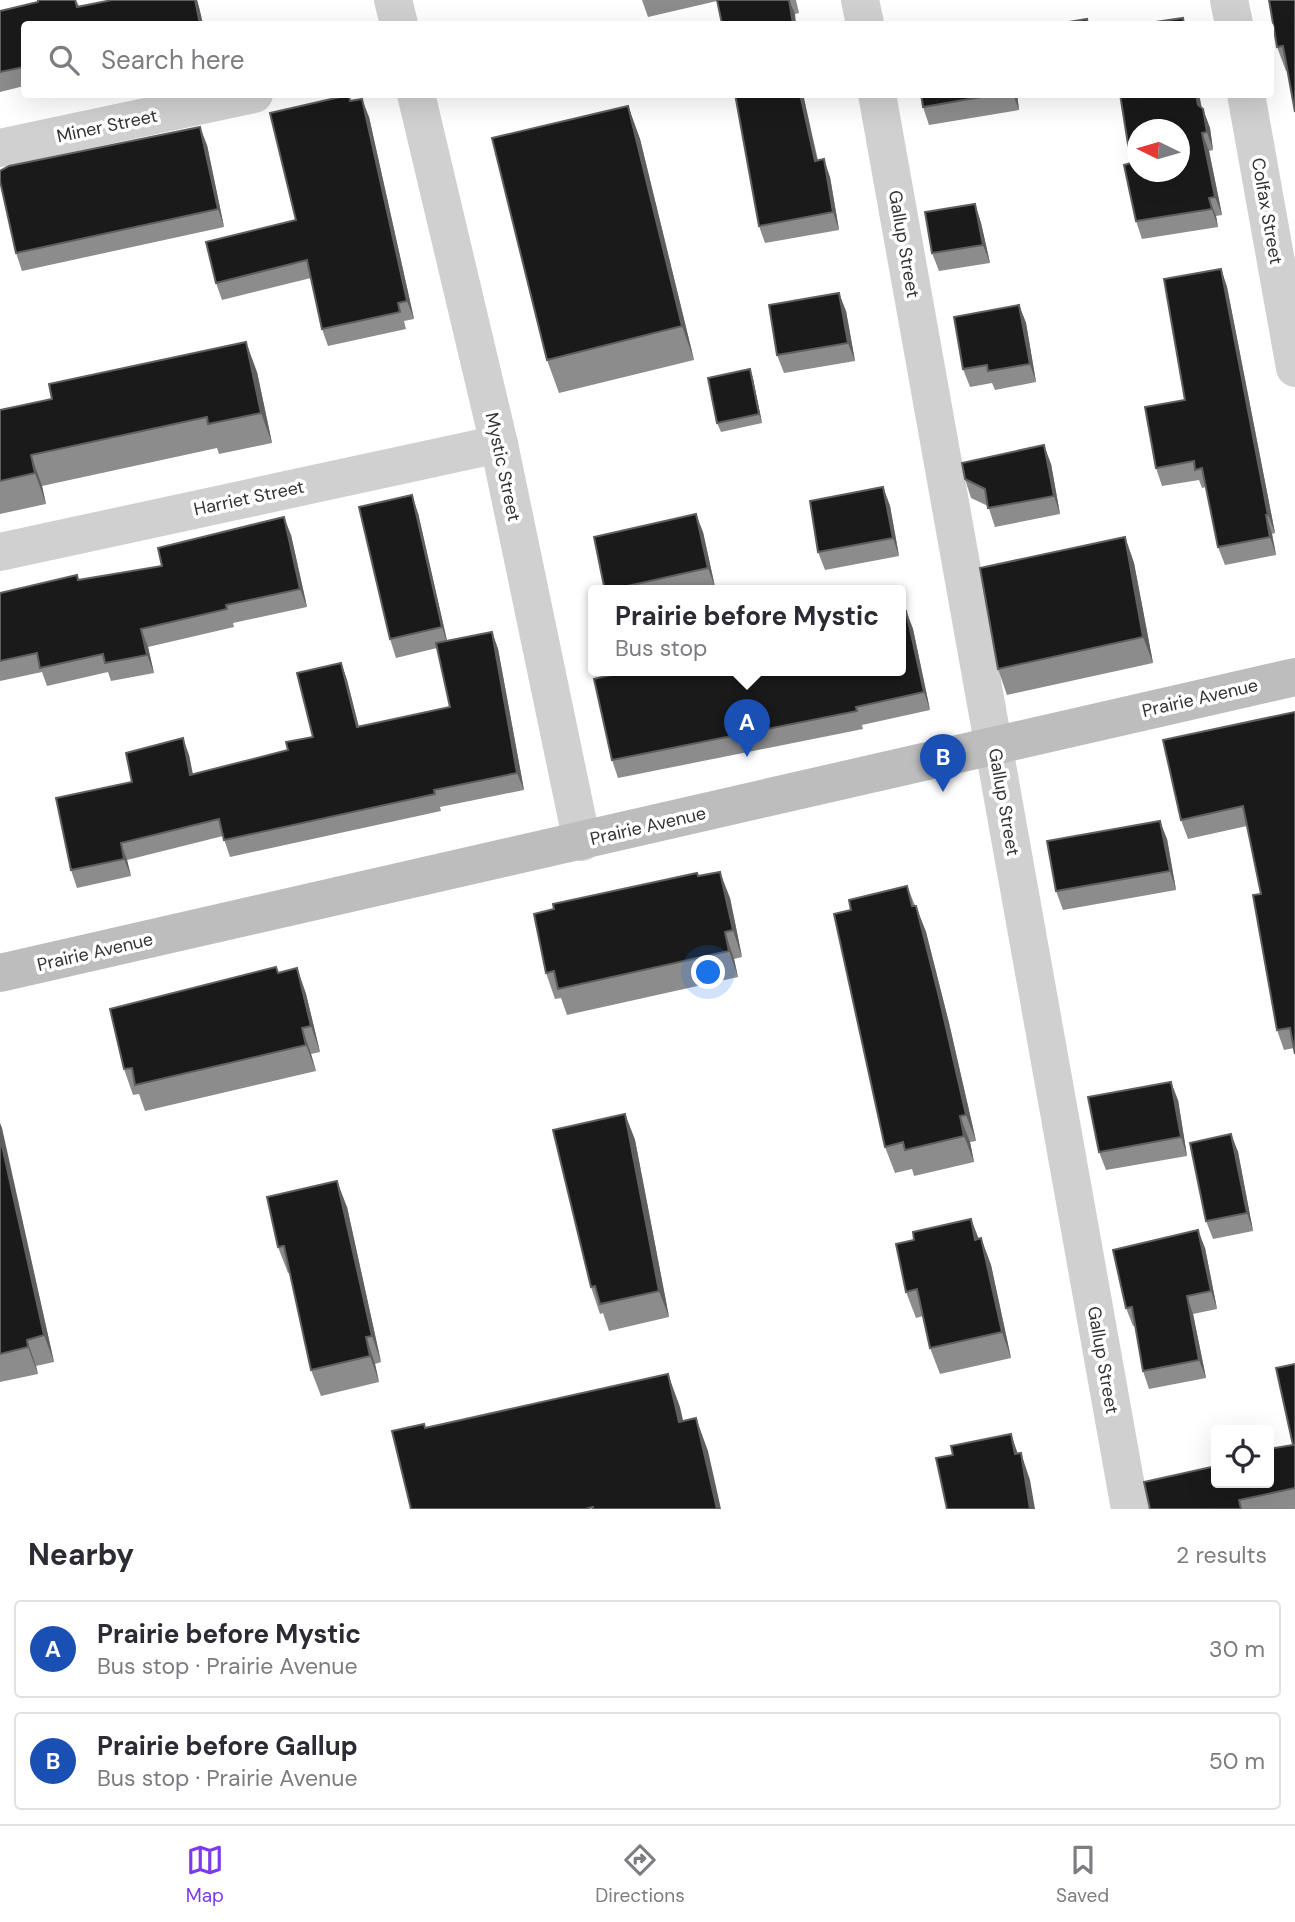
<!DOCTYPE html>
<html lang="en">
<head>
<meta charset="utf-8">
<style>
	:root { --surface:#fff; --page:#f2f2f3; --text:#2b2b33; --muted:#7c7c81; --line:#e1e1e2; --accent:#7c3aed }
	body { margin:0; font-family:"DM Sans",sans-serif; background:var(--page); color:var(--text) }
	.controls { position:absolute; right:21px; bottom:21px; display:grid; overflow:hidden; border-radius:7px; box-shadow:0 7px 28px #0002 }
	.controls button { width:63px; height:63px; display:grid; place-items:center; padding:0; border:0; border-bottom:2px solid var(--line); background:var(--surface); color:var(--text); font:35px sans-serif }
	.compass { position:absolute; left:1127px; top:119px; width:63px; height:63px; border-radius:50%; background:var(--surface); box-shadow:0 7px 28px #0002; rotate:275deg }
	.you { position:absolute; left:709px; top:973px; width:24px; height:24px; margin:-18px; border:5px solid #fff; border-radius:50%; background:#1a73e8; box-shadow:0 0 0 10px #1a73e833 }
	.badge { display:grid; place-items:center; width:46px; height:46px; border-radius:50%; background:var(--accent); color:#fff; font-size:23px; font-weight:700 }
	.pin { position:absolute; translate:-50% -58px; filter:drop-shadow(0 2px 4px #0008) }
	.pin::after { content:''; position:absolute; top:37px; width:24px; height:21px; background:inherit; clip-path:polygon(0 0,100% 0,50% 100%) }
	.popup { position:absolute; left:588px; top:585px; width:318px; height:91px; box-sizing:border-box; display:grid; place-content:center; border-radius:7px; background:var(--surface); filter:drop-shadow(0 2px 5px #0005); font-size:23px; white-space:nowrap; color:var(--muted) }
	.popup b { font-size:26px; color:var(--text) }
	.popup::after { content:''; position:absolute; left:50%; top:100%; margin-left:-14px; border:14px solid transparent; border-top-color:var(--surface) }
	.list { margin:0; padding:0; list-style:none }
	h2 { display:flex; justify-content:space-between; align-items:center; height:91px; margin:0; padding:0 28px; font-size:30px }
	h2 small { font-size:23px; font-weight:400; color:var(--muted) }
	.list li { display:grid; grid-template-columns:46px 1fr auto; gap:21px; align-items:center; box-sizing:border-box; height:98px; margin:0 14px 14px; padding:0 14px; border:2px solid var(--line); border-radius:7px }
	.list b { display:block; font-size:26px; white-space:nowrap }
	.list p { margin:0; font-size:23px; white-space:nowrap; color:var(--muted) }
	.list em { font-size:23px; font-style:normal; color:var(--muted) }
	.icon { flex:none; width:38px; height:38px; fill:none; stroke:currentColor; stroke-width:2; stroke-linecap:round; stroke-linejoin:round }
	.map { position:relative; flex:none; width:1295px; height:1509px; overflow:hidden }
	.search { position:absolute; background:var(--surface); box-shadow:0 7px 28px #0002; left:21px; right:21px; top:21px; height:77px; display:flex; align-items:center; gap:18px; box-sizing:border-box; padding:0 24px; border-radius:7px; color:var(--muted); font-size:26px }
	.sheet { height:315px; background:var(--surface) }
	nav { display:flex; justify-content:space-around; align-items:center; box-sizing:border-box; height:98px; border-top:2px solid var(--line); background:var(--surface); font-size:19px; color:var(--muted) }
	nav a { display:grid; justify-items:center; gap:4px }
	nav .on { color:var(--accent) }
	.map>svg:first-child { display:block }
</style>
</head>
<body>
<div class="map">
<svg width="1295" height="1509" viewBox="0 0 1295 1509">
	<rect width="100%" height="100%" fill="#fff"/>
	<g fill="none" stroke-linecap="round" stroke-linejoin="round">
		<!-- street -->
		<g stroke="#d0d0d0" stroke-width="38">
			<path d="M 393,0 L 399,24"/>
			<path d="M 860,0 L 865,24"/>
			<path d="M 1229,0 L 1234,24"/>
			<path d="M 416,94 L 499,444 L 582,842"/>
			<path d="M 877,94 L 1130,1509"/>
			<path d="M 1246,94 L 1295,368"/>
			<path d="M 0,148 L 254,94"/>
			<path d="M 0,552 L 499,444"/>
		</g>
		<!-- secondary -->
		<path stroke="#bdbdbd" stroke-width="38" d="M 0,973 L 1295,677"/>
	</g>
	<!-- wall -->
	<g fill="#8c8c8c">
		<path d="M 38,0 L 76,0 L 79,6 L 112,0 L 197,0 L 203,24 L 24,24 L 24,86 L 0,92 L 0,11 L 38,2 Z"/>
		<path d="M 642,0 L 796,0 L 799,13 L 795,14 L 717,1 L 648,17 Z"/>
		<path d="M 1295,0 L 1288,70 L 1286,71 L 1277,47 Z"/>
		<path d="M 735,94 L 803,94 L 818,160 L 830,177 L 839,230 L 765,243 L 759,226 Z"/>
		<path d="M 921,94 L 1017,94 L 1019,110 L 929,125 L 923,107 Z"/>
		<path d="M 1120,94 L 1199,94 L 1202,108 L 1210,128 L 1213,150 L 1209,151 L 1222,215 L 1216,216 L 1218,227 L 1142,239 L 1136,221 L 1131,163 Z"/>
		<path d="M 351,101 L 369,117 L 414,319 L 404,321 L 406,329 L 328,346 L 322,329 L 311,278 L 222,300 L 216,283 L 296,220 Z"/>
		<path d="M 628,106 L 640,139 L 694,360 L 559,393 L 547,360 Z"/>
		<path d="M 207,145 L 224,227 L 22,271 L 16,253 Z"/>
		<path d="M 975,204 L 981,223 L 990,263 L 939,271 L 932,253 Z"/>
		<path d="M 1221,269 L 1227,287 L 1275,533 L 1272,534 L 1276,555 L 1225,565 L 1218,547 L 1206,487 L 1202,488 L 1199,480 L 1162,486 L 1156,468 L 1185,400 Z"/>
		<path d="M 1019,305 L 1026,323 L 1036,382 L 995,390 L 992,383 L 970,387 L 963,369 Z"/>
		<path d="M 846,311 L 855,361 L 784,373 L 777,355 Z"/>
		<path d="M 750,369 L 753,379 L 762,423 L 721,432 L 717,423 Z"/>
		<path d="M 257,372 L 272,443 L 219,454 L 217,448 L 42,486 L 46,504 L 0,514 L 0,410 Z"/>
		<path d="M 1051,464 L 1060,514 L 995,527 L 988,506 L 971,498 L 965,479 Z"/>
		<path d="M 883,487 L 890,506 L 899,556 L 825,570 L 818,552 Z"/>
		<path d="M 418,513 L 447,641 L 492,632 L 498,649 L 524,790 L 440,807 L 441,811 L 230,857 L 223,836 L 127,860 L 131,876 L 77,888 L 71,870 L 132,782 L 189,755 L 193,774 L 288,750 L 313,737 L 341,663 L 347,680 L 359,727 L 450,707 L 437,648 L 396,658 L 390,639 Z"/>
		<path d="M 703,532 L 715,587 L 696,591 L 605,591 Z"/>
		<path d="M 291,535 L 307,607 L 233,623 L 234,627 L 148,647 L 154,673 L 111,681 L 108,672 L 47,686 L 42,672 L 0,681 L 0,593 L 162,566 Z"/>
		<path d="M 1125,537 L 1134,563 L 1153,663 L 1007,695 L 998,669 Z"/>
		<path d="M 906,611 L 913,629 L 930,710 L 862,725 L 863,729 L 618,778 L 612,760 Z"/>
		<path d="M 1295,712 L 1294,1048 L 1284,1050 L 1277,1030 L 1261,894 L 1247,826 L 1188,839 L 1181,820 Z"/>
		<path d="M 1167,839 L 1176,890 L 1063,910 L 1056,891 Z"/>
		<path d="M 699,876 L 730,898 L 742,957 L 734,959 L 738,977 L 567,1015 L 561,998 L 555,999 L 546,973 Z"/>
		<path d="M 907,886 L 926,932 L 949,1023 L 976,1141 L 970,1142 L 974,1162 L 914,1176 L 912,1169 L 895,1173 L 885,1147 L 851,910 Z"/>
		<path d="M 297,968 L 306,994 L 320,1052 L 311,1054 L 316,1071 L 145,1111 L 139,1094 L 133,1095 L 124,1069 L 278,973 Z"/>
		<path d="M 1178,1100 L 1187,1156 L 1106,1170 L 1099,1152 Z"/>
		<path d="M 625,1114 L 635,1140 L 669,1317 L 609,1331 L 603,1313 L 600,1314 L 591,1287 Z"/>
		<path d="M 0,1123 L 54,1362 L 36,1366 L 38,1374 L 0,1382 Z"/>
		<path d="M 1231,1134 L 1238,1152 L 1253,1231 L 1213,1239 L 1206,1221 Z"/>
		<path d="M 347,1207 L 381,1362 L 375,1364 L 379,1382 L 321,1396 L 311,1370 L 290,1273 L 288,1273 L 278,1247 Z"/>
		<path d="M 971,1219 L 979,1239 L 981,1238 L 991,1265 L 1011,1358 L 940,1374 L 930,1348 L 923,1316 L 916,1318 L 906,1292 L 914,1240 Z"/>
		<path d="M 1205,1248 L 1217,1309 L 1193,1314 L 1206,1378 L 1149,1389 L 1143,1371 L 1135,1326 L 1133,1326 L 1126,1308 Z"/>
		<path d="M 1295,1364 L 1295,1509 L 1150,1509 L 1216,1483 L 1293,1445 Z"/>
	</g>
	<!-- shaded-wall -->
	<g fill="#5f5f5f">
		<path d="M 195,0 L 197,0 L 199,7 L 203,24 L 200,24 Z"/>
		<path d="M 789,0 L 795,14 L 796,24 L 793,24 Z"/>
		<path d="M 800,94 L 803,94 L 821,178 L 815,161 Z"/>
		<path d="M 1013,94 L 1017,94 L 1019,110 Z"/>
		<path d="M 1196,94 L 1199,94 L 1204,123 L 1198,105 Z"/>
		<path d="M 362,99 L 369,117 L 414,319 L 407,301 Z"/>
		<path d="M 628,106 L 640,139 L 694,360 L 682,326 Z"/>
		<path d="M 1203,109 L 1210,128 L 1213,150 L 1207,132 Z"/>
		<path d="M 200,127 L 207,145 L 224,227 L 218,209 Z"/>
		<path d="M 1202,133 L 1209,151 L 1222,215 L 1215,197 Z"/>
		<path d="M 824,159 L 830,177 L 839,230 L 833,212 Z"/>
		<path d="M 1209,198 L 1216,216 L 1218,227 L 1212,209 Z"/>
		<path d="M 975,204 L 981,223 L 990,263 L 983,245 Z"/>
		<path d="M 1221,269 L 1227,287 L 1275,533 L 1268,515 Z"/>
		<path d="M 839,293 L 846,311 L 855,361 L 848,343 Z"/>
		<path d="M 1019,305 L 1026,323 L 1036,382 L 1030,364 Z"/>
		<path d="M 246,342 L 257,372 L 272,443 L 261,413 Z"/>
		<path d="M 750,369 L 753,379 L 762,423 L 759,414 Z"/>
		<path d="M 1044,445 L 1051,464 L 1060,514 L 1054,496 Z"/>
		<path d="M 31,455 L 42,486 L 46,504 L 35,473 Z"/>
		<path d="M 883,487 L 890,506 L 899,556 L 893,538 Z"/>
		<path d="M 412,495 L 418,513 L 448,645 L 442,627 Z"/>
		<path d="M 696,514 L 703,532 L 715,587 L 708,568 Z"/>
		<path d="M 1266,515 L 1272,534 L 1276,555 L 1270,537 Z"/>
		<path d="M 284,517 L 291,535 L 307,607 L 300,589 Z"/>
		<path d="M 1125,537 L 1134,563 L 1153,663 L 1143,637 Z"/>
		<path d="M 906,611 L 913,629 L 930,710 L 924,692 Z"/>
		<path d="M 141,629 L 148,647 L 154,673 L 147,655 Z"/>
		<path d="M 492,632 L 498,649 L 524,790 L 517,773 Z"/>
		<path d="M 341,663 L 347,680 L 363,744 L 357,727 Z"/>
		<path d="M 183,738 L 189,755 L 196,792 L 190,775 Z"/>
		<path d="M 1160,821 L 1167,839 L 1176,890 L 1170,871 Z"/>
		<path d="M 121,843 L 127,860 L 131,876 L 124,859 Z"/>
		<path d="M 720,872 L 730,898 L 742,957 L 733,930 Z"/>
		<path d="M 916,906 L 926,932 L 949,1023 L 976,1141 L 966,1115 Z"/>
		<path d="M 725,932 L 734,959 L 738,977 L 729,951 Z"/>
		<path d="M 297,968 L 306,994 L 320,1052 L 311,1026 Z"/>
		<path d="M 302,1028 L 311,1054 L 316,1071 L 306,1045 Z"/>
		<path d="M 1171,1082 L 1178,1100 L 1187,1156 L 1181,1137 Z"/>
		<path d="M 625,1114 L 635,1140 L 669,1317 L 659,1291 Z"/>
		<path d="M 960,1116 L 970,1142 L 974,1162 L 964,1136 Z"/>
		<path d="M 0,1123 L 2,1128 L 54,1362 L 44,1335 L 0,1137 Z"/>
		<path d="M 1231,1134 L 1238,1152 L 1253,1231 L 1247,1213 Z"/>
		<path d="M 337,1181 L 347,1207 L 381,1362 L 372,1336 Z"/>
		<path d="M 971,1219 L 981,1246 L 975,1240 Z"/>
		<path d="M 1198,1230 L 1205,1248 L 1217,1309 L 1211,1291 Z"/>
		<path d="M 981,1238 L 991,1265 L 1011,1358 L 1002,1332 Z"/>
		<path d="M 1187,1296 L 1193,1314 L 1206,1378 L 1199,1360 Z"/>
		<path d="M 366,1337 L 375,1364 L 379,1382 L 370,1356 Z"/>
		<path d="M 27,1340 L 36,1366 L 38,1374 L 28,1347 Z"/>
		<path d="M 668,1374 L 680,1407 L 691,1455 L 679,1422 Z"/>
		<path d="M 696,1418 L 708,1451 L 721,1509 L 717,1509 Z"/>
		<path d="M 1011,1434 L 1020,1460 L 1015,1454 Z"/>
		<path d="M 1021,1453 L 1030,1480 L 1035,1509 L 1030,1509 Z"/>
	</g>
	<!-- building -->
	<g fill="#1a1a1a" stroke="#5f5f5f" stroke-width="2" fill-rule="evenodd">
		<path d="M 38,0 L 75,0 L 77,7 L 112,0 L 195,0 L 200,24 L 24,24 L 24,67 L 0,72 L 0,11 L 38,2 Z"/>
		<path d="M 717,0 L 789,0 L 793,24 L 722,24 Z"/>
		<path d="M 1269,0 L 1295,0 L 1295,112 L 1283,46 L 1277,47 Z"/>
		<path d="M 1183,18 L 1184,24 L 1142,24 Z"/>
		<path d="M 1087,19 L 1088,24 L 1057,24 Z"/>
		<path d="M 735,94 L 800,94 L 815,161 L 824,159 L 833,212 L 759,226 Z"/>
		<path d="M 921,94 L 999,94 L 923,107 Z"/>
		<path d="M 1120,94 L 1196,94 L 1198,105 L 1203,109 L 1207,132 L 1202,133 L 1215,197 L 1209,198 L 1212,209 L 1136,221 L 1124,165 L 1131,163 ZM 1138,130 L 1180,130 L 1180,172 L 1138,172 Z"/>
		<path d="M 349,95 L 350,101 L 362,99 L 407,301 L 398,303 L 400,312 L 322,329 L 307,260 L 216,283 L 206,242 L 296,220 L 270,113 Z"/>
		<path d="M 628,106 L 682,326 L 547,360 L 492,138 Z"/>
		<path d="M 200,127 L 218,209 L 16,253 L 0,181 L 0,171 L 9,166 Z"/>
		<path d="M 975,204 L 983,245 L 932,253 L 925,212 Z"/>
		<path d="M 1221,269 L 1268,515 L 1266,515 L 1270,537 L 1218,547 L 1202,468 L 1195,470 L 1194,461 L 1156,468 L 1145,407 L 1185,400 L 1164,279 Z"/>
		<path d="M 839,293 L 848,343 L 777,355 L 769,305 Z"/>
		<path d="M 1019,305 L 1030,364 L 988,371 L 987,365 L 963,369 L 954,317 Z"/>
		<path d="M 246,342 L 261,413 L 208,424 L 207,417 L 31,455 L 35,473 L 0,481 L 0,410 L 52,399 L 49,384 Z"/>
		<path d="M 750,369 L 759,414 L 717,423 L 708,378 Z"/>
		<path d="M 1044,445 L 1054,496 L 988,508 L 985,489 L 965,479 L 962,463 Z"/>
		<path d="M 883,487 L 893,538 L 818,552 L 810,501 Z"/>
		<path d="M 412,495 L 442,627 L 390,639 L 359,507 Z"/>
		<path d="M 696,514 L 708,568 L 605,591 L 594,537 Z"/>
		<path d="M 284,517 L 300,589 L 226,605 L 227,609 L 141,629 L 147,655 L 105,663 L 103,654 L 40,668 L 37,653 L 0,661 L 0,593 L 77,575 L 78,580 L 162,566 L 158,548 Z"/>
		<path d="M 1125,537 L 1143,637 L 998,669 L 980,568 Z"/>
		<path d="M 906,611 L 924,692 L 856,707 L 857,711 L 612,760 L 594,679 L 628,671 L 901,671 L 901,612 Z"/>
		<path d="M 492,632 L 517,773 L 434,790 L 435,794 L 224,840 L 219,819 L 121,843 L 124,859 L 71,870 L 56,798 L 132,782 L 126,753 L 183,738 L 190,775 L 288,750 L 286,742 L 313,737 L 297,673 L 341,663 L 357,727 L 450,707 L 436,643 Z"/>
		<path d="M 1295,712 L 1295,1054 L 1290,1028 L 1277,1030 L 1253,895 L 1261,894 L 1243,806 L 1181,820 L 1163,740 Z"/>
		<path d="M 1160,821 L 1170,871 L 1056,891 L 1047,841 Z"/>
		<path d="M 720,872 L 733,930 L 725,932 L 729,951 L 558,989 L 554,971 L 546,973 L 534,914 L 554,909 L 553,904 L 697,873 L 698,876 Z"/>
		<path d="M 907,886 L 912,906 L 916,906 L 939,997 L 966,1115 L 960,1116 L 964,1136 L 905,1150 L 903,1142 L 885,1147 L 834,914 L 851,910 L 849,900 Z"/>
		<path d="M 276,967 L 278,973 L 297,968 L 311,1026 L 302,1028 L 306,1045 L 135,1085 L 132,1068 L 124,1069 L 110,1009 Z"/>
		<path d="M 1171,1082 L 1181,1137 L 1099,1152 L 1088,1097 Z"/>
		<path d="M 625,1114 L 659,1291 L 600,1304 L 595,1286 L 591,1287 L 553,1130 Z"/>
		<path d="M 1231,1134 L 1247,1213 L 1206,1221 L 1190,1143 Z"/>
		<path d="M 0,1137 L 44,1335 L 27,1340 L 28,1347 L 0,1354 Z"/>
		<path d="M 337,1181 L 372,1336 L 366,1337 L 370,1356 L 311,1370 L 284,1246 L 278,1247 L 267,1197 Z"/>
		<path d="M 971,1219 L 975,1240 L 981,1238 L 1002,1332 L 930,1348 L 917,1289 L 906,1292 L 896,1244 L 914,1240 L 913,1232 Z"/>
		<path d="M 1198,1230 L 1211,1291 L 1187,1296 L 1199,1360 L 1143,1371 L 1132,1307 L 1126,1308 L 1113,1250 Z"/>
		<path d="M 1295,1364 L 1295,1488 L 1239,1500 L 1241,1509 L 1150,1509 L 1144,1482 L 1216,1466 L 1216,1483 L 1269,1483 L 1269,1449 L 1293,1445 L 1276,1368 Z"/>
		<path d="M 668,1374 L 679,1422 L 696,1418 L 717,1509 L 593,1509 L 593,1507 L 585,1509 L 411,1509 L 392,1431 L 424,1424 L 425,1428 Z"/>
		<path d="M 1011,1434 L 1015,1454 L 1021,1453 L 1030,1509 L 947,1509 L 936,1458 L 953,1455 L 951,1446 Z"/>
	</g>
	<g text-anchor="middle" stroke-width="7" stroke-linejoin="round" paint-order="stroke">
		<!-- street labels -->
		<g font-size="18" fill="#333" stroke="#fff">
			<text transform="translate(107 126) rotate(-12)" y="6">Miner Street</text>
			<text transform="translate(1267 211) rotate(80)" y="6">Colfax Street</text>
			<text transform="translate(904 244) rotate(80)" y="6">Gallup Street</text>
			<text transform="translate(503 467) rotate(78)" y="6">Mystic Street</text>
			<text transform="translate(249 498) rotate(-12)" y="6">Harriet Street</text>
			<text transform="translate(1200 698) rotate(-13)" y="6">Prairie Avenue</text>
			<text transform="translate(1004 802) rotate(80)" y="6">Gallup Street</text>
			<text transform="translate(648 826) rotate(-13)" y="6">Prairie Avenue</text>
			<text transform="translate(95 952) rotate(-13)" y="6">Prairie Avenue</text>
			<text transform="translate(1103 1360) rotate(80)" y="6">Gallup Street</text>
		</g>
	</g>
</svg>
<div class="controls">
<button><svg class="icon" aria-label="locate" viewBox="0 0 24 24"><circle cx="12" cy="12" r="6"/><path d="M12 2v4M12 18v4M2 12h4M18 12h4"/></svg></button>
</div>
<svg class="compass" viewBox="-18 -18 36 36"><path d="M0-13l5 13h-10z" fill="#e53935"/><path d="M0 13l5-13h-10z" fill="#7c7c81"/></svg>
<div class="you"></div>
<div class="pin badge" style="left:747px;top:757px;background:#1a4fb4">A</div>
<div class="popup"><b>Prairie before Mystic</b>Bus stop</div>
<div class="pin badge" style="left:943px;top:792px;background:#1a4fb4">B</div>
<div class="search"><svg class="icon" aria-label="search" viewBox="0 0 24 24"><circle cx="10" cy="10" r="6"/><path d="M15 15l6 6"/></svg>Search here</div>
</div>
<section class="sheet">
<h2>Nearby<small>2 results</small></h2>
<ul class="list">
<li><span class="badge" style="background:#1a4fb4">A</span><div><b>Prairie before Mystic</b><p>Bus stop · Prairie Avenue</p></div><em>30 m</em></li>
<li><span class="badge" style="background:#1a4fb4">B</span><div><b>Prairie before Gallup</b><p>Bus stop · Prairie Avenue</p></div><em>50 m</em></li>
</ul>
</section>
<nav>
<a class="on"><svg class="icon" aria-label="map" viewBox="0 0 24 24"><path d="M3 6l6-2 6 2 6-2v14l-6 2-6-2-6 2zM9 4v14M15 6v14"/></svg>Map</a>
<a><svg class="icon" aria-label="directions" viewBox="0 0 24 24"><path d="M12 3l9 9-9 9-9-9zM9 14v-3h6M13 9l2 2-2 2"/></svg>Directions</a>
<a><svg class="icon" aria-label="saved" viewBox="0 0 24 24"><path d="M7 4h10v16l-5-4-5 4z"/></svg>Saved</a>
</nav>
</body>
</html>
